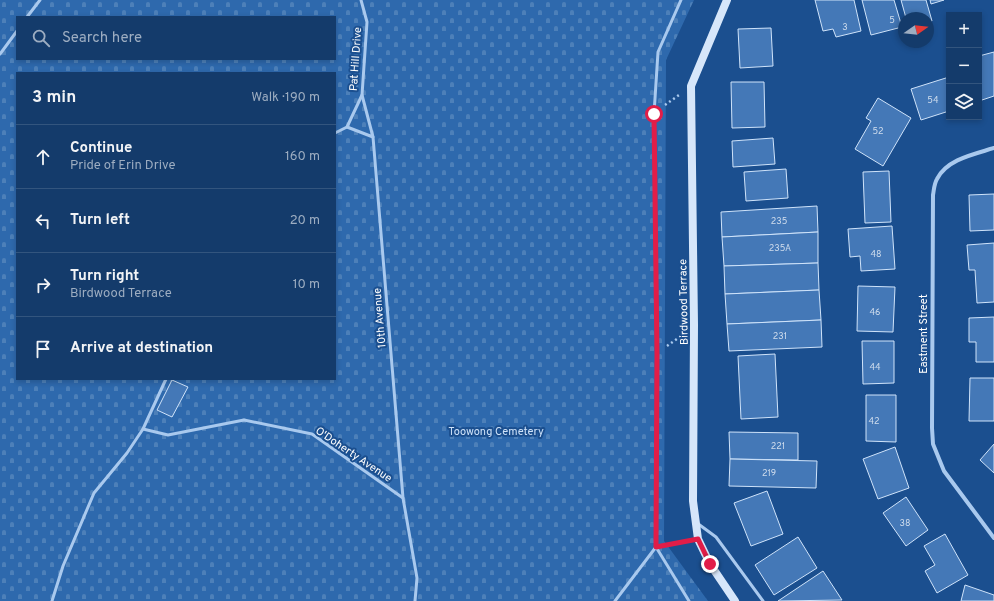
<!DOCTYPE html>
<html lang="en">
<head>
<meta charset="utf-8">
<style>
	:root { --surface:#143b6b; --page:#214673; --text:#f1f3f6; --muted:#9dadc1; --line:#33557e }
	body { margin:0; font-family:Overpass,sans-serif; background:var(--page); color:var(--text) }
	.controls { position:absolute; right:12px; top:12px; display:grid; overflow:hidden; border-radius:0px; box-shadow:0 2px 6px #0003 }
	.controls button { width:36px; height:36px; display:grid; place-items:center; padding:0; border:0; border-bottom:1px solid var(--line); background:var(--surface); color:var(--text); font:20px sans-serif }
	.compass { position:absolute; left:898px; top:12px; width:36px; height:36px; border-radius:50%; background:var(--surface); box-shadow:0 2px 6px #0003; rotate:76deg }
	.stop { position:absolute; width:12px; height:12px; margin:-9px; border:3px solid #e11d48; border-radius:50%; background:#fff }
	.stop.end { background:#e11d48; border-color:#fff; box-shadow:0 1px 4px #0008 }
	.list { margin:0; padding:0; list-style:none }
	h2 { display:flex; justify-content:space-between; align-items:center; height:52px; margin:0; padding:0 16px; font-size:17px }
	h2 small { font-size:13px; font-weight:400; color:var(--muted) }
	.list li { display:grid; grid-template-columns:26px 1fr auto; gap:12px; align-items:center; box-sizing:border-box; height:64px; padding:0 16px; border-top:1px solid var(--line) }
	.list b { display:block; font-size:15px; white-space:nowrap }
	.list p { margin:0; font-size:13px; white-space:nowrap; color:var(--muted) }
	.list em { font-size:13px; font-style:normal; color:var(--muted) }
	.icon { flex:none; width:22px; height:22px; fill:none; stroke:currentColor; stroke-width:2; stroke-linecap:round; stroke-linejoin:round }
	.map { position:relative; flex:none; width:994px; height:601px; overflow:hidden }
	.search { position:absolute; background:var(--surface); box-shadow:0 2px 6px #0003; left:16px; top:16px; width:320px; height:44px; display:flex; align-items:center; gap:10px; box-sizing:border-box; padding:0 14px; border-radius:0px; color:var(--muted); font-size:15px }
	.panel { position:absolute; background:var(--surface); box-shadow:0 2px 6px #0003; left:16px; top:72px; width:320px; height:308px; border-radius:0px }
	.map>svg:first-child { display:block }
</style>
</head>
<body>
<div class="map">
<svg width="994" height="601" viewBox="0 0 994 601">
	<defs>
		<pattern id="cemetery-stones" width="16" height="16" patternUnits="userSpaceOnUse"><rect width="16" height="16" fill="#2e69ad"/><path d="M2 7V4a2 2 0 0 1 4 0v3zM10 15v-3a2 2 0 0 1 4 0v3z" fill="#4d80b9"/></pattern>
	</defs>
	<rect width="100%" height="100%" fill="#1b4f8f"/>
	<!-- cemetery -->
	<path fill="url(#cemetery-stones)" fill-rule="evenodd" d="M 0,0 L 694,0 L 666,60 L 664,541 L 708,601 L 0,601 ZM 17,17 L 335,17 L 335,59 L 17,59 ZM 17,73 L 335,73 L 335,379 L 17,379 Z"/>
	<!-- building -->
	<g fill="#4478b7" stroke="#cfe3fa">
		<path d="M 815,0 L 854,0 L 861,31 L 836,37 L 833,29 L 823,31 Z"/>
		<path d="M 862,0 L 894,0 L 902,27 L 871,35 Z"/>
		<path d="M 901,0 L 926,0 L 932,21 L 928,22 L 928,18 L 906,18 Z"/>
		<path d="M 930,0 L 944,0 L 931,4 Z"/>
		<path d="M 771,28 L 773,66 L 740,68 L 738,29 Z"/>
		<path d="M 994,52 L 994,96 L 979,101 L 979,56 Z"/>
		<path d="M 949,77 L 949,111 L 921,120 L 911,89 Z"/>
		<path d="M 731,82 L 764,82 L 765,127 L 732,128 Z"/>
		<path d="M 878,98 L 911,118 L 883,166 L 855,149 L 871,121 L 866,118 Z"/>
		<path d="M 773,138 L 775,164 L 733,167 L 732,141 Z"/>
		<path d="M 786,169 L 788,198 L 746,201 L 744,172 Z"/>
		<path d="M 889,171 L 891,222 L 865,223 L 863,172 Z"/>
		<path d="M 994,194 L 994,230 L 970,231 L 969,195 Z"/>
		<path d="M 817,206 L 818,232 L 722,237 L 721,212 Z"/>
		<path d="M 892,226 L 895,269 L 861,271 L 860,256 L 850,257 L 848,229 Z"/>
		<path d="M 818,232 L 818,263 L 724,266 L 722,237 Z"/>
		<path d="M 994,243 L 994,302 L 977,303 L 975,270 L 969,270 L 967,245 Z"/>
		<path d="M 818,263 L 819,290 L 725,294 L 724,266 Z"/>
		<path d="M 858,286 L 895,287 L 893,332 L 857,331 Z"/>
		<path d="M 819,290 L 821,320 L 727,324 L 725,294 Z"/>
		<path d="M 994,317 L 994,362 L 976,362 L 976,342 L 969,342 L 969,318 Z"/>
		<path d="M 821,320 L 822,347 L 729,351 L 727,324 Z"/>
		<path d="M 862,341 L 894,341 L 894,383 L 863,384 Z"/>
		<path d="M 775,354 L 778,417 L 741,419 L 738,356 Z"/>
		<path d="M 970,378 L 994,378 L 994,421 L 969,421 Z"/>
		<path d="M 172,380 L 188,387 L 172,417 L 157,410 Z"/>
		<path d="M 866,395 L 896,395 L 896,442 L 866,441 Z"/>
		<path d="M 729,432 L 798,433 L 798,460 L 730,459 Z"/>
		<path d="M 994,444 L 994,473 L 980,460 Z"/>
		<path d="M 895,447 L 909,488 L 878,499 L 863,459 Z"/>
		<path d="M 730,459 L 817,461 L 816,488 L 729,486 Z"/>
		<path d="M 767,491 L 783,534 L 751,546 L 734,503 Z"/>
		<path d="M 906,497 L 928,530 L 906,546 L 883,513 Z"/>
		<path d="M 945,534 L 968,575 L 937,593 L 925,571 L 935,565 L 924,546 Z"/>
		<path d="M 798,537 L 817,568 L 774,595 L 755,565 Z"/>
		<path d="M 823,571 L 842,600 L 778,601 Z"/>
		<path d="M 965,585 L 994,595 L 994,601 L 961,601 Z"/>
	</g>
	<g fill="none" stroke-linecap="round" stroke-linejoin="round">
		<!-- path -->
		<g stroke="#a9c9ee" stroke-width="2.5" stroke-dasharray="2 3" stroke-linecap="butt">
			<path d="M 665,105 L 679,95"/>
			<path d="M 667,346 L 681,336"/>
			<path d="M 667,545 L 686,542"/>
		</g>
		<!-- lane -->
		<g stroke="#a9c9ee" stroke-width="3">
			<path d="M 27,17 L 40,0"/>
			<path d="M 0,54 L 17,31"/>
			<path d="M 347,127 L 373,137 L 362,95"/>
			<path d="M 335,133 L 347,127 L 362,95 L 367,22 L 361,0"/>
			<path d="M 373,137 L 403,498"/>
			<path d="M 143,429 L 168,435 L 244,420 L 312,434 L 403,498 L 417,578 L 415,601"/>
			<path d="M 697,523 L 716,537 L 763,601"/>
			<path d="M 656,547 L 657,354 L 654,114 L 658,52 L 681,0"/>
			<path d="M 656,547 L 689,601"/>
			<path d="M 52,601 L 63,566 L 94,493 L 127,453 L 143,429 L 166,379"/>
			<path d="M 615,601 L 656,547"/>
		</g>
		<!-- street -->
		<path stroke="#a9c9ee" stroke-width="4" d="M 994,148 C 975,154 947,159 937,179 C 934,184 934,190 933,195 L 932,428 L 933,444 L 944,471 L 994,538"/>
		<!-- secondary -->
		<path stroke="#d6e6fa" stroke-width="8" d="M 727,0 L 691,86 L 694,325 L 693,501 L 698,539 L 710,564 L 735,601"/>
	</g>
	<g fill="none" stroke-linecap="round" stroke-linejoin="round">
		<!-- route -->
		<path stroke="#e11d48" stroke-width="5" d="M 654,114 L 657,354 L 656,547 L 698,539 L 710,564"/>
	</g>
	<g text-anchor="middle" stroke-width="4" stroke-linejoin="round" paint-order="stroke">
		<!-- number labels -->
		<g font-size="9" fill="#d0dded">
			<text x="892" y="23">5</text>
			<text x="845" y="30">3</text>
			<text x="933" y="103">54</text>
			<text x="878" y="134">52</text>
			<text x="779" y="224">235</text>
			<text x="780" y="251">235A</text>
			<text x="876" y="257">48</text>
			<text x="875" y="315">46</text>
			<text x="780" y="339">231</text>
			<text x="875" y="370">44</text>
			<text x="874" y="424">42</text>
			<text x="778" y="449">221</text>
			<text x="769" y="476">219</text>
			<text x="905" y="526">38</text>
		</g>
		<!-- street labels -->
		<g font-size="11" fill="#fff" stroke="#1b4f8f">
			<text transform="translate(355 59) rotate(-86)" y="4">Pat Hill Drive</text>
			<text transform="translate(683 302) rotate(-91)" y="4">Birdwood Terrace</text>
			<text transform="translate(379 318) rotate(-95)" y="4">10th Avenue</text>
			<text transform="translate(923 334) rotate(-90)" y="4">Eastment Street</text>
			<text transform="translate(354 454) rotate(34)" y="4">O'Doherty Avenue</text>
		</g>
		<!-- park labels -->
		<g font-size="11" fill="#cfe3fa" stroke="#1b4f8f">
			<text x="496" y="435">Toowong Cemetery</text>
		</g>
	</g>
</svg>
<div class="controls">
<button>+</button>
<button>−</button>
<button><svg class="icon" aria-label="layers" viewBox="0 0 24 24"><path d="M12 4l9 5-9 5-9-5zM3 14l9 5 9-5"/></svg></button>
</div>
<svg class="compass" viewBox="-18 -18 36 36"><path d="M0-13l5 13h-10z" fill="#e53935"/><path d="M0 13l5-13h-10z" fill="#9dadc1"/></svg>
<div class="stop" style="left:654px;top:114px"></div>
<div class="stop end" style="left:710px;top:564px"></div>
<div class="search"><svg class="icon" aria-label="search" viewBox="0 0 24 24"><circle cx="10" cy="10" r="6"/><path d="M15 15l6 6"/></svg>Search here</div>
<section class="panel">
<h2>3 min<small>Walk · 190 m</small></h2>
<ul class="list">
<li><svg class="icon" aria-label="ahead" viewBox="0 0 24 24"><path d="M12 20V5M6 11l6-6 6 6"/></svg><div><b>Continue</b><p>Pride of Erin Drive</p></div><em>160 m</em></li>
<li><svg class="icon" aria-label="left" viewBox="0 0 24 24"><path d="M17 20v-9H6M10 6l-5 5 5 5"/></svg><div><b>Turn left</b></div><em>20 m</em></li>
<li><svg class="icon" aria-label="right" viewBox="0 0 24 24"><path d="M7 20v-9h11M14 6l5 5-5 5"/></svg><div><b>Turn right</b><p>Birdwood Terrace</p></div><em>10 m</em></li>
<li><svg class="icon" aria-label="arrive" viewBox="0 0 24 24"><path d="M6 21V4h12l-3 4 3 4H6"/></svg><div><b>Arrive at destination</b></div></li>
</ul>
</section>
</div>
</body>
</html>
